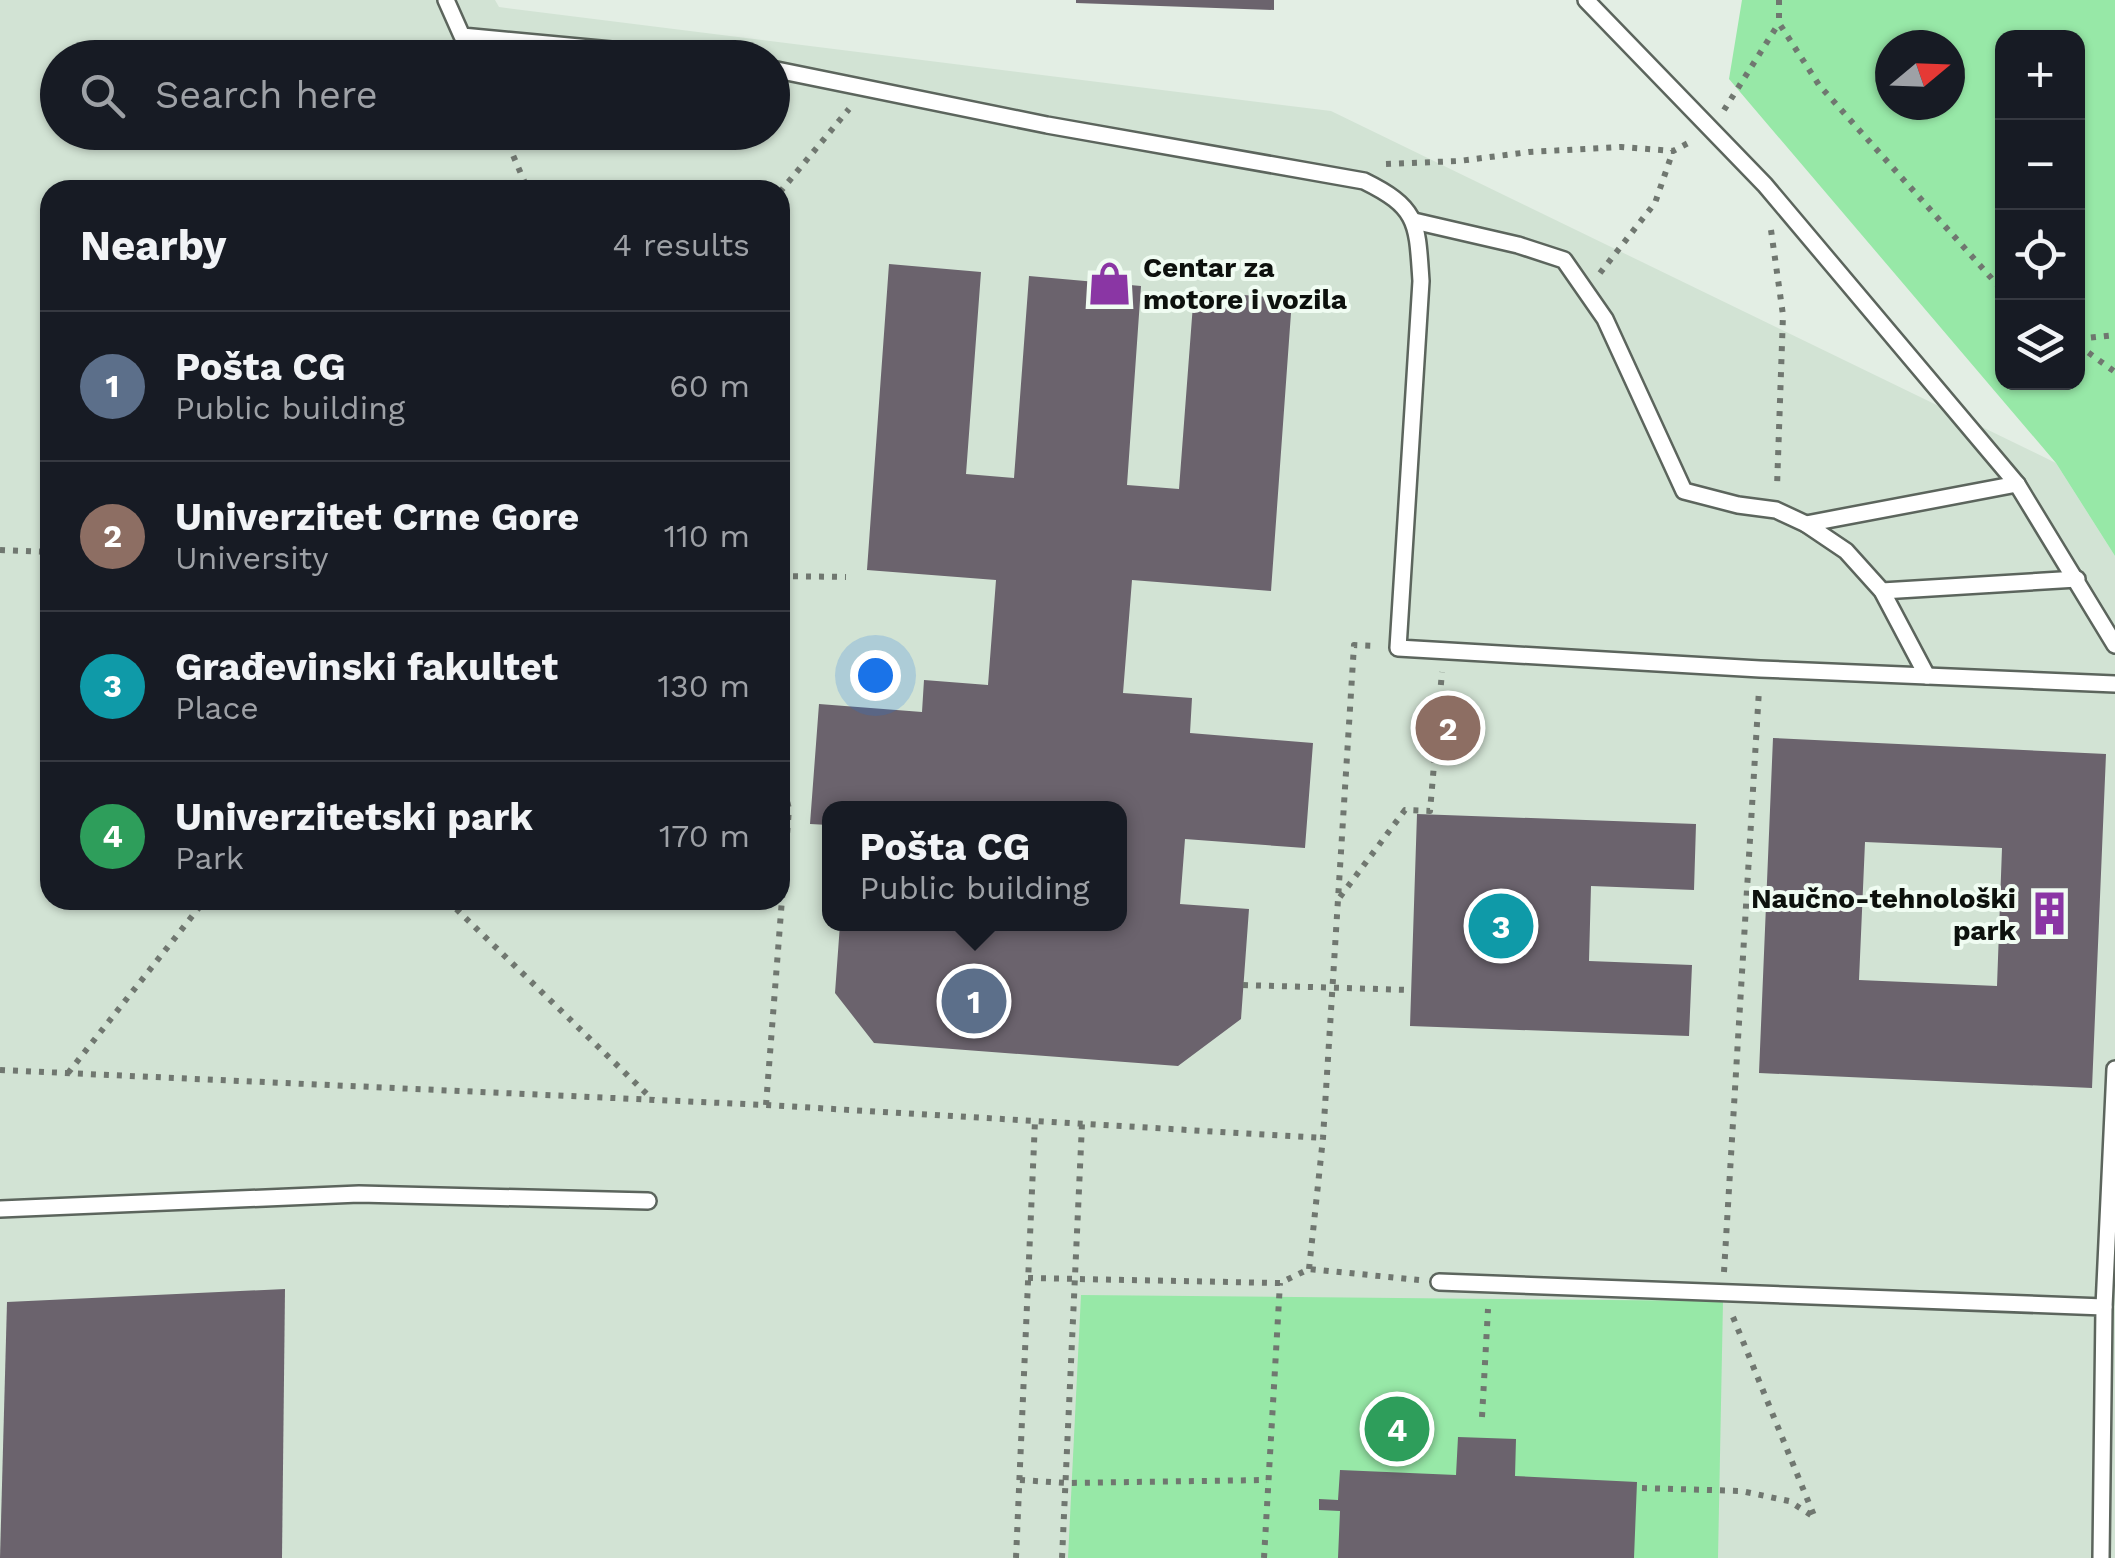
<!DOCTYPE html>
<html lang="en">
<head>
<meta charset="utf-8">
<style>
	:root { --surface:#171b24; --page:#242831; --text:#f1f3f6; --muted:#9ea1a6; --line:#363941; --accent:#c39ed1 }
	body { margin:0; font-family:"Work Sans",sans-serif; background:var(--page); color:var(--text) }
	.controls { position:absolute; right:30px; top:30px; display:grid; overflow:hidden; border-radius:20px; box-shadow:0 2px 8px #0004 }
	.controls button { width:90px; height:90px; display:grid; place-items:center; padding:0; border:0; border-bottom:2px solid var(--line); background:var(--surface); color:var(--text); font:50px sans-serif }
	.compass { position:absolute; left:1875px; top:30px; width:90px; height:90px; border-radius:50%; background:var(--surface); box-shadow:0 2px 8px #0004; rotate:71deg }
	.you { position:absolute; left:875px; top:675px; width:35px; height:35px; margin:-25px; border:8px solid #fff; border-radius:50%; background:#1a73e8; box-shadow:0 0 0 15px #1a73e833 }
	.badge { display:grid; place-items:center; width:65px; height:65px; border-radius:50%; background:var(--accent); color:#fff; font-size:32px; font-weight:700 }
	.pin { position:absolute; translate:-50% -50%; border:5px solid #fff; box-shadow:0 2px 10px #0006 }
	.popup { position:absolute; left:822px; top:801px; width:305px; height:130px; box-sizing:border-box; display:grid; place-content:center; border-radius:20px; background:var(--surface); filter:drop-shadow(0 2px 8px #0005); font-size:32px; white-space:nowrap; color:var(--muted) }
	.popup b { font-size:38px; color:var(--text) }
	.popup::after { content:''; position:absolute; left:50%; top:100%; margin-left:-20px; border:20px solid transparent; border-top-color:var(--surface) }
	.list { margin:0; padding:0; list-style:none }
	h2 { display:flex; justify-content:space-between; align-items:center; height:130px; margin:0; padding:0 40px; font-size:42px }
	h2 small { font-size:32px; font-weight:400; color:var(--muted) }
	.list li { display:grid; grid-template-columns:65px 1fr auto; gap:30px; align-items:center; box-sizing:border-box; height:150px; padding:0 40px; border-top:2px solid var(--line) }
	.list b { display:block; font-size:38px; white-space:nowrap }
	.list p { margin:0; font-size:32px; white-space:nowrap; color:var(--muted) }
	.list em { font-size:32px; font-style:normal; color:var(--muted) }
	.icon { flex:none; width:55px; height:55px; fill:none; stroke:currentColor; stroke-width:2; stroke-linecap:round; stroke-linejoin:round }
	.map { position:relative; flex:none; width:2115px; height:1558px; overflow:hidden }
	.search { position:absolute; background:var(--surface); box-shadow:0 2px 8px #0004; left:40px; top:40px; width:750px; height:110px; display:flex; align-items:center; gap:25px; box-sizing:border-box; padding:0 35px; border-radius:55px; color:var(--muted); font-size:38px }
	.panel { position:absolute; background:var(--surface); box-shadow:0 2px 8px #0004; left:40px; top:180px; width:750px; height:730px; border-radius:30px }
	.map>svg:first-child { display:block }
</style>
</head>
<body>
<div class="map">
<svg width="2115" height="1558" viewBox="0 0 2115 1558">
	<rect width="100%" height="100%" fill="#e3eee4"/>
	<!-- built -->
	<path fill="#d2e3d4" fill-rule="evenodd" d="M 0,0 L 495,0 L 499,7 L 1331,111 L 2056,463 L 2115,556 L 2115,1558 L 0,1558 ZM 58,58 L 772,58 L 772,132 L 58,132 ZM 50,190 L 780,190 L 780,900 L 50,900 ZM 829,808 L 1119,808 L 1119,924 L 829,924 Z"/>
	<!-- green -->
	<g fill="#97e8a7" fill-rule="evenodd">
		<path d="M 1742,0 L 2115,0 L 2115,556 L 2056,463 L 1729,79 ZM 2002,38 L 2078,38 L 2078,382 L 2002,382 ZM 1890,45 L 1950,45 L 1950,105 L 1890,105 Z"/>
		<path d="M 1081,1295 L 1723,1301 L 1718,1558 L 1068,1558 Z"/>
	</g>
	<!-- building -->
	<g fill="#6b636d" fill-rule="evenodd">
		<path d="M 1076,0 L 1274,0 L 1274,10 L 1076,3 Z"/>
		<path d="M 889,264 L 981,272 L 966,474 L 1014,478 L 1029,276 L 1141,286 L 1127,485 L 1179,489 L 1194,291 L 1292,299 L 1271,591 L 1132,580 L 1123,693 L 1192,698 L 1190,733 L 1313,743 L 1305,848 L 1185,839 L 1180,904 L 1249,909 L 1241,1019 L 1178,1066 L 874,1043 L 835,993 L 840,924 L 1119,924 L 1119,808 L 829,808 L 829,825 L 810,824 L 819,704 L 922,712 L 924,680 L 988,685 L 996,580 L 867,570 Z"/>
		<path d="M 1773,738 L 2106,754 L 2092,1088 L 1759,1073 ZM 1865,842 L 2002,848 L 1997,986 L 1859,980 Z"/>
		<path d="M 1417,814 L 1696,824 L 1694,890 L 1591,886 L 1589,961 L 1692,965 L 1689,1036 L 1410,1026 Z"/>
		<path d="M 285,1289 L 282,1558 L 0,1558 L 7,1302 Z"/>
		<path d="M 1458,1437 L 1516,1439 L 1515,1476 L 1637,1482 L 1634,1558 L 1338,1558 L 1340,1511 L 1319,1510 L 1319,1499 L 1338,1500 L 1340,1470 L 1456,1475 Z"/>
	</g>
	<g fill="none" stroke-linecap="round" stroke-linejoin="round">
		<defs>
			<g id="lane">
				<path d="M 446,0 L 462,36 L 697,58"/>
				<path d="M 1586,0 L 1765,185 L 2017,484 L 2115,645"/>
				<path d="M 772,69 L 1047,125 L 1364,181 C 1419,208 1417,223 1421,281 L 1398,648 L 1760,669 L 2115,684"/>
				<path d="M 1414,221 L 1518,245 L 1564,260 L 1605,319 L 1684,491 L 1738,505 L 1776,510 L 1806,524 L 1846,551 L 1882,591 L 1927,676"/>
				<path d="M 1806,524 L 2017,484"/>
				<path d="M 1882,591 L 2077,579"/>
				<path d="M 0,1209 L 359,1194 L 648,1201"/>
				<path d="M 1439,1282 L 2104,1307 L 2101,1558"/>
				<path d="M 2104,1307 L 2115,1069"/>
			</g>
		</defs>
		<!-- lane casing -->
		<use href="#lane" stroke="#5c655d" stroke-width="20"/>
		<!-- path -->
		<g stroke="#707770" stroke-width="6" stroke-dasharray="5 8" stroke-linecap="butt">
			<path d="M 1779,0 L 1779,23 L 1819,85 L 2002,290"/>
			<path d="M 1724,110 L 1779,23"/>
			<path d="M 503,132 L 528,190"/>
			<path d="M 1386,164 L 1459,161 L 1529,152 L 1621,147 L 1673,151 L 1690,142"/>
			<path d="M 780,192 L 849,109"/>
			<path d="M 1771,230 L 1783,315 L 1777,487"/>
			<path d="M 1600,273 L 1655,203 L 1673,151"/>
			<path d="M 2078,339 L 2115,335"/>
			<path d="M 2078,345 L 2115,372"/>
			<path d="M 0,550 L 50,552"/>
			<path d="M 780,576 L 846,577"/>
			<path d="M 1340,897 L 1405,810 L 1430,811 L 1442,672"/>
			<path d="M 447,900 L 653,1100"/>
			<path d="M 0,1070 L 766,1105 L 1323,1138"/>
			<path d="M 68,1073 L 205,900"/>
			<path d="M 766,1105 L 789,809 L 780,771"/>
			<path d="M 1309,1269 L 1323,1138 L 1354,645 L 1377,646"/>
			<path d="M 1724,1272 L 1759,690"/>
			<path d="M 1028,1278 L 1280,1283 L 1309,1269 L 1419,1280"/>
			<path d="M 1733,1317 L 1815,1518"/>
			<path d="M 1482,1417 L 1488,1309"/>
			<path d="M 1020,1480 L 1066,1483 L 1267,1480"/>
			<path d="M 1642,1488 L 1741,1491 L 1789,1501 L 1814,1517"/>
			<path d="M 1016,1558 L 1035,1121"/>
			<path d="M 1062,1558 L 1082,1124"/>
			<path d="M 1264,1558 L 1280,1283"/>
		</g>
		<!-- lane -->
		<use href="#lane" stroke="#fff" stroke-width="15"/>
		<!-- path-bridge -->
		<path stroke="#707770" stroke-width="6" stroke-dasharray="5 8" stroke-linecap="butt" d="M 1243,985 L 1411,990"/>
	</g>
	<!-- icons -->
	<defs>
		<symbol id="shop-bare" viewBox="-9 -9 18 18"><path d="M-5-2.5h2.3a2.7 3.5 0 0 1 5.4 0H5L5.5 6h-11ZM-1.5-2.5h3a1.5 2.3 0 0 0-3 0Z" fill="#8a36a4" stroke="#f0fcf2" stroke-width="2.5" paint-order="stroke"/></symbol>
		<symbol id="building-bare" viewBox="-9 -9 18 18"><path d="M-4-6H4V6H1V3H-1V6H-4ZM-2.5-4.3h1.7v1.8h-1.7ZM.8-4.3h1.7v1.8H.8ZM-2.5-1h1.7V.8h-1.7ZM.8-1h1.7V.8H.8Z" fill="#8a36a4" stroke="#f0fcf2" stroke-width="2.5" paint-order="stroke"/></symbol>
	</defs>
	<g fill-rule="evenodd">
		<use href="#shop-bare" x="1078" y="252" width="63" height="63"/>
		<use href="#building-bare" x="2018" y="882" width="63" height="63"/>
	</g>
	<g text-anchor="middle" stroke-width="8" stroke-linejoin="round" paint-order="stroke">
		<!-- poi labels -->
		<g font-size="28" font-weight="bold" fill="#0d110d" stroke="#f0fcf2" text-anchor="start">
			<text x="1143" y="277">Centar za<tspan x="1143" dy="32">motore i vozila</tspan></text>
			<text x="2016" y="908" text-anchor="end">Naučno-tehnološki<tspan x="2016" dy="32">park</tspan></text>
		</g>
	</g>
</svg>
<div class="controls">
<button>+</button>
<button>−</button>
<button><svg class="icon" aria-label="locate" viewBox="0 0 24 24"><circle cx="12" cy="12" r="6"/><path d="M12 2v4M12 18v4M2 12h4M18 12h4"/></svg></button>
<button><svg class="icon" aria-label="layers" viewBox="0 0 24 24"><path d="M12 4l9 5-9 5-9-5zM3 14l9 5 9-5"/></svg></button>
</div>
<svg class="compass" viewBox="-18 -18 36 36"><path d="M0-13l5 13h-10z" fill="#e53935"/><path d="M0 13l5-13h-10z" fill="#9ea1a6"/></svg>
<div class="you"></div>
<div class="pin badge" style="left:974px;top:1001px;background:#5c6f8a">1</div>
<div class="popup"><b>Pošta CG</b>Public building</div>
<div class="pin badge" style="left:1448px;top:728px;background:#8d6e63">2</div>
<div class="pin badge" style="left:1501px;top:926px;background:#0f9aa8">3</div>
<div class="pin badge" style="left:1397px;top:1429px;background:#2e9e5b">4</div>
<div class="search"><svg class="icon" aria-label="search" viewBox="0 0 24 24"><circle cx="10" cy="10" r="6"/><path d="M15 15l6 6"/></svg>Search here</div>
<section class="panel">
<h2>Nearby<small>4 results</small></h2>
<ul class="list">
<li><span class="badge" style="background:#5c6f8a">1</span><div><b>Pošta CG</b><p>Public building</p></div><em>60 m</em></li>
<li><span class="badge" style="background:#8d6e63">2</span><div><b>Univerzitet Crne Gore</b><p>University</p></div><em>110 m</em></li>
<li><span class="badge" style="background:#0f9aa8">3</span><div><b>Građevinski fakultet</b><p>Place</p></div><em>130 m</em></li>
<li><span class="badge" style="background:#2e9e5b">4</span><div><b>Univerzitetski park</b><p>Park</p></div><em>170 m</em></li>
</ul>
</section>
</div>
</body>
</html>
